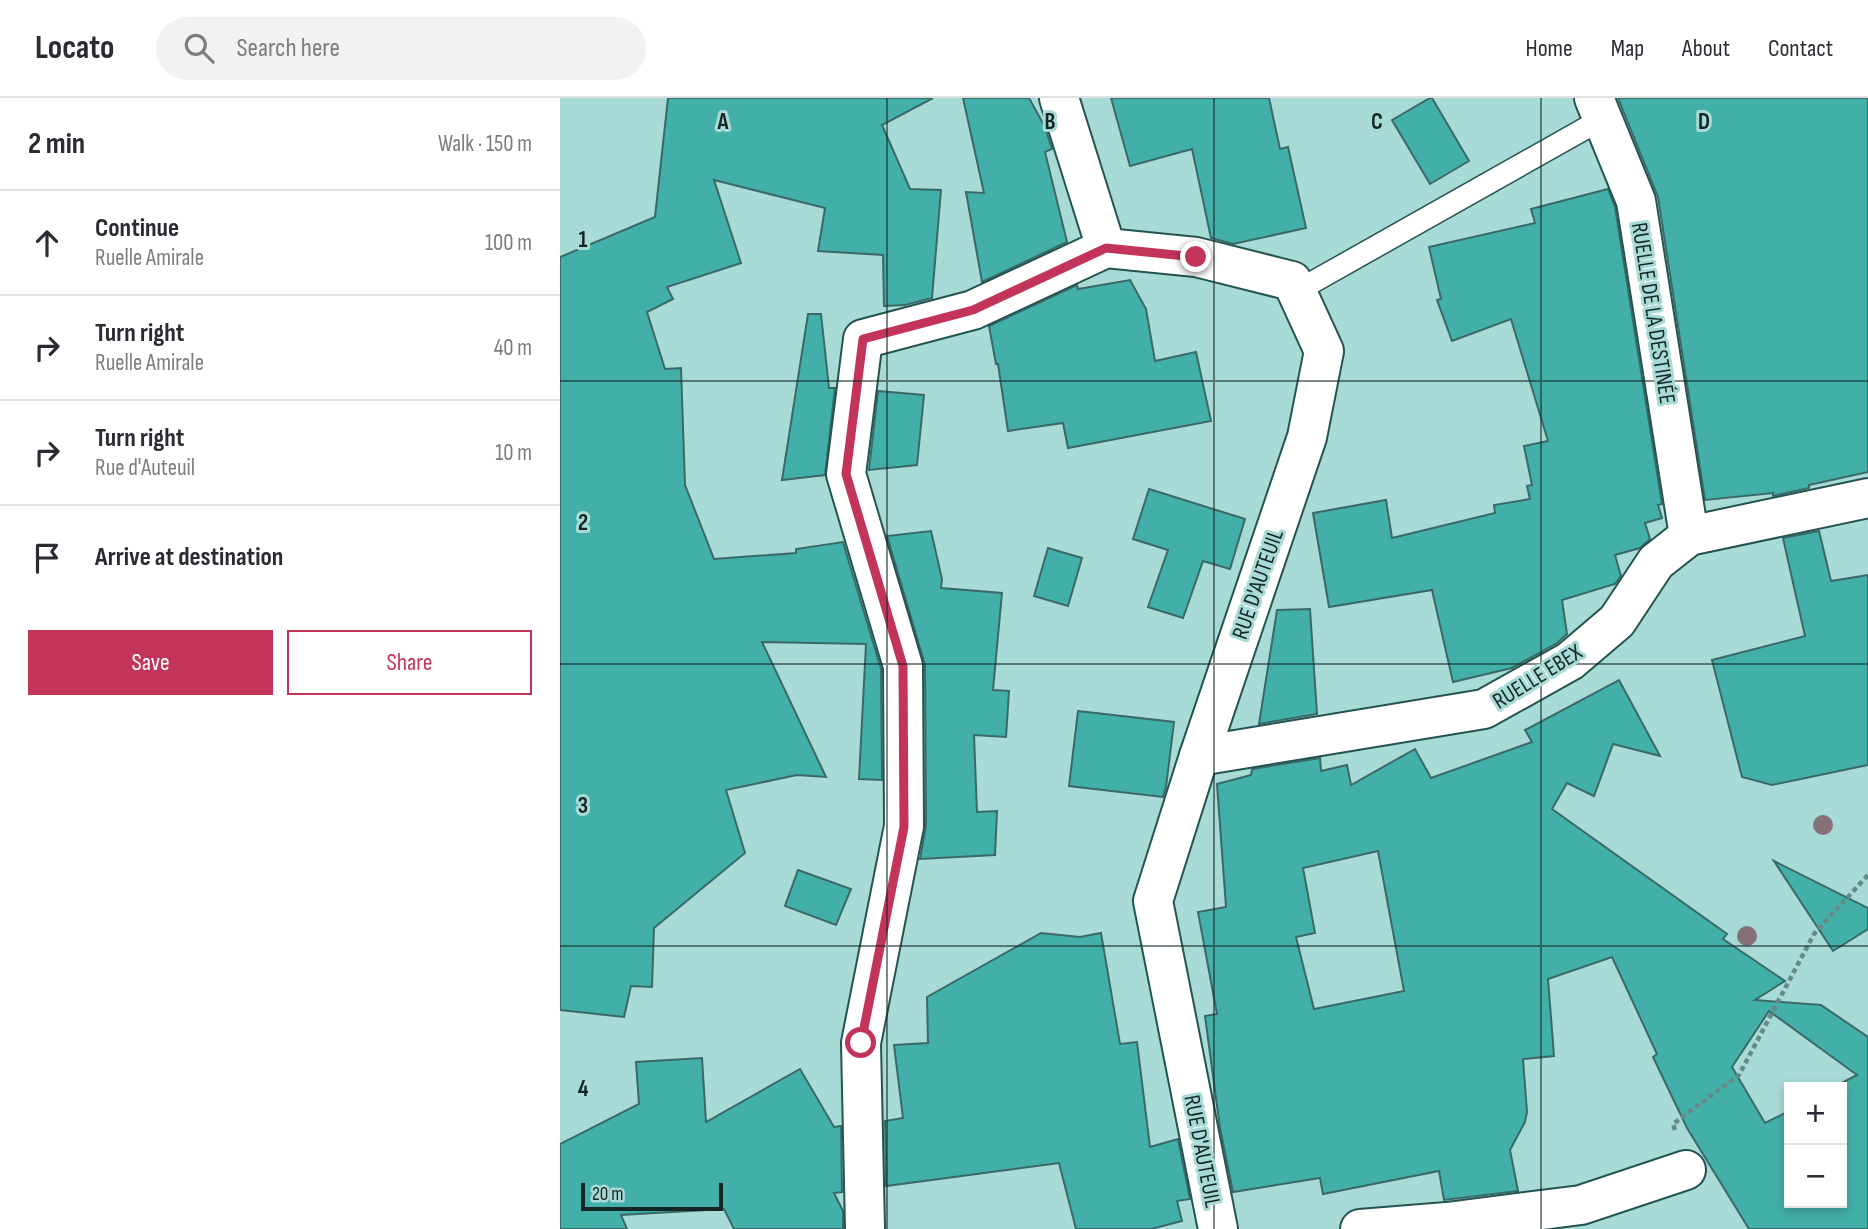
<!DOCTYPE html>
<html lang="en">
<head>
<meta charset="utf-8">
<style>
	:root { --surface:#fff; --page:#f2f2f3; --text:#2b2b33; --muted:#7c7c81; --line:#e1e1e2; --accent:#c3345a }
	body { margin:0; font-family:"Sofia Sans Condensed",sans-serif; background:var(--page); color:var(--text) }
	.controls { position:absolute; right:21px; bottom:21px; display:grid; overflow:hidden; border-radius:0px; box-shadow:0 4px 10px #0003 }
	.controls button { width:63px; height:63px; display:grid; place-items:center; padding:0; border:0; border-bottom:2px solid var(--line); background:var(--surface); color:var(--text); font:35px sans-serif }
	.scale { position:absolute; left:21px; bottom:18px; width:142px; box-sizing:border-box; padding-left:7px; border:4px solid #122625; border-top:0; font-size:19px; line-height:24px; white-space:nowrap; color:#122625; -webkit-text-stroke:5px #a8dad6; paint-order:stroke }
	.stop { position:absolute; width:21px; height:21px; margin:-16px; border:5px solid #c3345a; border-radius:50%; background:#fff }
	.stop.end { background:#c3345a; border-color:#fff; box-shadow:0 2px 7px #0008 }
	.list { margin:0; padding:0; list-style:none }
	h2 { display:flex; justify-content:space-between; align-items:center; height:91px; margin:0; padding:0 28px; font-size:30px }
	h2 small { font-size:23px; font-weight:400; color:var(--muted) }
	.list li { display:grid; grid-template-columns:46px 1fr auto; gap:21px; align-items:center; box-sizing:border-box; height:105px; padding:0 28px; border-top:2px solid var(--line) }
	.list b { display:block; font-size:26px; white-space:nowrap }
	.list p { margin:0; font-size:23px; white-space:nowrap; color:var(--muted) }
	.list em { font-size:23px; font-style:normal; color:var(--muted) }
	.actions { display:flex; gap:14px; padding:21px 28px }
	.actions a { flex:1; padding:16px 0; border:2px solid var(--accent); border-radius:0px; text-align:center; font-size:24px; color:var(--accent) }
	.actions .main { background:var(--accent); color:#fff }
	.icon { flex:none; width:38px; height:38px; fill:none; stroke:currentColor; stroke-width:2; stroke-linecap:round; stroke-linejoin:round }
	.map { position:relative; flex:none; width:1308px; height:1131px; overflow:hidden }
	header { display:flex; align-items:center; gap:42px; box-sizing:border-box; height:98px; padding:0 35px; background:var(--surface); border-bottom:2px solid var(--line) }
	header strong { font-size:33px }
	nav { display:flex; gap:38px; margin-inline-start:auto; font-size:24px }
	.search { width:490px; height:63px; background:var(--page); display:flex; align-items:center; gap:18px; box-sizing:border-box; padding:0 24px; border-radius:38px; color:var(--muted); font-size:26px }
	main { display:flex }
	aside { flex:1; background:var(--surface) }
	.map>svg:first-child { display:block }
</style>
</head>
<body>
<header>
<strong>Locato</strong>
<div class="search"><svg class="icon" aria-label="search" viewBox="0 0 24 24"><circle cx="10" cy="10" r="6"/><path d="M15 15l6 6"/></svg>Search here</div>
<nav><a>Home</a><a>Map</a><a>About</a><a>Contact</a></nav>
</header>
<main>
<aside>
<h2>2 min<small>Walk · 150 m</small></h2>
<ul class="list">
<li><svg class="icon" aria-label="ahead" viewBox="0 0 24 24"><path d="M12 20V5M6 11l6-6 6 6"/></svg><div><b>Continue</b><p>Ruelle Amirale</p></div><em>100 m</em></li>
<li><svg class="icon" aria-label="right" viewBox="0 0 24 24"><path d="M7 20v-9h11M14 6l5 5-5 5"/></svg><div><b>Turn right</b><p>Ruelle Amirale</p></div><em>40 m</em></li>
<li><svg class="icon" aria-label="right" viewBox="0 0 24 24"><path d="M7 20v-9h11M14 6l5 5-5 5"/></svg><div><b>Turn right</b><p>Rue d'Auteuil</p></div><em>10 m</em></li>
<li><svg class="icon" aria-label="arrive" viewBox="0 0 24 24"><path d="M6 21V4h12l-3 4 3 4H6"/></svg><div><b>Arrive at destination</b></div></li>
</ul>
<div class="actions"><a class="main">Save</a><a>Share</a></div>
</aside>
<div class="map">
<svg width="1308" height="1131" viewBox="0 0 1308 1131">
	<rect width="100%" height="100%" fill="#a8dad6"/>
	<!-- building -->
	<g fill="#43afa9" stroke="#3a6a67" stroke-width="2" fill-rule="evenodd">
		<path d="M 108,0 L 373,0 L 322,27 L 350,91 L 381,92 L 372,200 L 345,207 L 324,208 L 323,157 L 258,153 L 265,110 L 154,82 L 181,165 L 107,189 L 113,201 L 87,214 L 105,271 L 121,270 L 125,387 L 154,461 L 236,455 L 236,451 L 283,444 L 321,571 L 322,682 L 299,681 L 306,546 L 202,544 L 266,679 L 237,677 L 166,692 L 185,755 L 94,830 L 92,889 L 71,888 L 64,919 L 0,912 L 0,159 L 95,119 Z"/>
		<path d="M 403,0 L 469,0 L 485,29 L 492,51 L 485,54 L 507,144 L 422,184 L 406,94 L 424,95 Z"/>
		<path d="M 551,0 L 709,0 L 720,51 L 728,49 L 746,130 L 673,146 L 651,140 L 632,51 L 570,68 Z"/>
		<path d="M 870,0 L 872,0 L 909,63 L 870,86 L 832,22 Z"/>
		<path d="M 1058,0 L 1308,0 L 1308,374 L 1249,387 L 1249,390 L 1213,398 L 1213,395 L 1145,402 L 1098,99 Z"/>
		<path d="M 1048,91 L 1055,109 L 1102,406 L 1098,407 L 1102,420 L 1085,425 L 1090,441 L 1080,450 L 1055,457 L 1061,478 L 1055,486 L 1002,502 L 1007,536 L 997,545 L 952,570 L 893,584 L 872,492 L 769,509 L 753,415 L 826,402 L 832,440 L 935,415 L 934,407 L 970,401 L 967,388 L 972,387 L 964,348 L 988,343 L 951,221 L 892,243 L 877,202 L 881,201 L 869,149 L 975,125 L 971,111 Z"/>
		<path d="M 570,182 L 586,211 L 595,263 L 636,254 L 651,323 L 508,350 L 503,325 L 448,333 L 438,266 L 436,266 L 429,228 L 517,187 L 518,191 Z"/>
		<path d="M 248,216 L 261,216 L 269,290 L 275,290 L 265,377 L 222,382 Z"/>
		<path d="M 318,293 L 364,297 L 357,367 L 309,372 Z"/>
		<path d="M 589,391 L 685,421 L 670,471 L 643,463 L 623,520 L 588,509 L 608,452 L 573,441 Z"/>
		<path d="M 371,433 L 382,481 L 381,490 L 442,495 L 433,592 L 449,593 L 446,639 L 414,637 L 417,714 L 437,713 L 435,757 L 360,761 L 366,728 L 365,567 L 327,438 Z"/>
		<path d="M 1259,433 L 1271,483 L 1308,477 L 1308,667 L 1212,687 L 1182,679 L 1152,562 L 1245,538 L 1223,440 Z"/>
		<path d="M 488,450 L 522,460 L 508,508 L 474,498 Z"/>
		<path d="M 750,511 L 757,616 L 699,626 L 717,512 Z"/>
		<path d="M 1059,582 L 1100,658 L 1053,646 L 1034,698 L 1007,685 L 992,711 L 1167,836 L 1163,841 L 1225,883 L 1195,902 L 1261,907 L 1308,939 L 1308,1131 L 1189,1131 L 1127,1030 L 1093,959 L 1097,956 L 1052,859 L 988,881 L 994,958 L 963,961 L 967,1014 L 965,1024 L 950,1052 L 958,1093 L 884,1102 L 879,1073 L 763,1096 L 760,1080 L 673,1094 L 660,1030 L 645,918 L 657,916 L 638,814 L 666,809 L 657,686 L 691,677 L 692,671 L 760,660 L 761,673 L 787,667 L 791,687 L 855,651 L 871,680 L 972,644 L 965,632 ZM 818,753 L 844,893 L 754,911 L 736,839 L 755,835 L 743,770 ZM 1209,913 L 1297,977 L 1274,989 L 1282,989 L 1282,1105 L 1229,1105 L 1229,1013 L 1205,1025 L 1172,969 Z"/>
		<path d="M 518,613 L 614,624 L 606,689 L 603,699 L 509,688 Z"/>
		<path d="M 1214,763 L 1308,810 L 1308,831 L 1273,853 Z"/>
		<path d="M 238,772 L 291,791 L 276,827 L 225,808 Z"/>
		<path d="M 481,835 L 520,839 L 541,835 L 560,946 L 577,944 L 590,1049 L 618,1041 L 630,1101 L 617,1103 L 622,1123 L 591,1131 L 516,1131 L 499,1065 L 326,1088 L 325,1023 L 343,1020 L 334,947 L 368,945 L 367,899 Z"/>
		<path d="M 142,960 L 146,1024 L 240,971 L 274,1029 L 281,1028 L 282,1094 L 274,1095 L 283,1113 L 283,1131 L 174,1131 L 164,1111 L 61,1117 L 67,1131 L 0,1131 L 0,1046 L 79,1006 L 76,964 Z"/>
	</g>
	<g fill="none" stroke-linecap="round" stroke-linejoin="round">
		<defs>
			<path id="lane" d="M 737,193 L 1042,21"/>
			<g id="street">
				<path d="M 499,0 L 546,150 L 636,159 L 732,183 L 764,253 L 747,339 L 639,658 L 593,803 L 658,1131"/>
				<path d="M 1034,0 L 1076,103 L 1129,438"/>
				<path d="M 639,658 L 924,611 L 1010,563 L 1057,523 L 1096,464 L 1129,438 L 1308,400"/>
				<path d="M 305,1131 L 301,945 L 344,728 L 343,568 L 286,376 L 303,241 L 413,212 L 546,150"/>
				<path d="M 800,1131 L 887,1124 L 1021,1107 L 1126,1072"/>
			</g>
		</defs>
		<!-- lane casing -->
		<use href="#lane" stroke="#245451" stroke-width="24"/>
		<!-- street casing -->
		<use href="#street" stroke="#245451" stroke-width="42"/>
		<!-- path -->
		<path stroke="#658a87" stroke-width="4.5" stroke-dasharray="5 3.5" stroke-linecap="butt" d="M 1115,1032 L 1113,1026 L 1179,977 L 1254,836 L 1308,777"/>
		<!-- lane -->
		<use href="#lane" stroke="#fff" stroke-width="21"/>
		<!-- street -->
		<use href="#street" stroke="#fff" stroke-width="38"/>
	</g>
	<!-- trees -->
	<g fill="#86707a">
		<circle cx="1263" cy="727" r="10"/>
		<circle cx="1187" cy="838" r="10"/>
	</g>
	<g fill="none" stroke-linecap="round" stroke-linejoin="round">
		<!-- route -->
		<path stroke="#c3345a" stroke-width="9" d="M 301,945 L 344,729 L 343,568 L 286,376 L 303,241 L 413,212 L 546,150 L 636,159"/>
	</g>
	<!-- grid -->
	<path fill="none" stroke="#122625" stroke-width="2" stroke-opacity="0.55" d="M 327,0 L 327,1131M 654,0 L 654,1131M 981,0 L 981,1131M 0,283 L 1308,283M 0,566 L 1308,566M 0,848 L 1308,848"/>
	<g text-anchor="middle" stroke-width="6" stroke-linejoin="round" paint-order="stroke">
		<!-- street labels -->
		<g font-size="23" fill="#122625" stroke="#a8dad6">
			<text transform="translate(1094 215) rotate(81)" y="8">RUELLE DE LA DESTINÉE</text>
			<text transform="translate(697 486) rotate(-71)" y="8">RUE D'AUTEUIL</text>
			<text transform="translate(977 578) rotate(-32)" y="8">RUELLE EBEX</text>
			<text transform="translate(643 1053) rotate(79)" y="8">RUE D'AUTEUIL</text>
		</g>
	</g>
	<g font-size="23" text-anchor="middle" font-weight="bold" fill="#122625" stroke="#a8dad6" stroke-width="6" stroke-linejoin="round" paint-order="stroke">
		<text x="163" y="31">A</text>
		<text x="490" y="31">B</text>
		<text x="817" y="31">C</text>
		<text x="1144" y="31">D</text>
		<text x="23" y="149">1</text>
		<text x="23" y="432">2</text>
		<text x="23" y="715">3</text>
		<text x="23" y="998">4</text>
	</g>
</svg>
<div class="controls">
<button>+</button>
<button>−</button>
</div>
<div class="scale">20 m</div>
<div class="stop" style="left:301px;top:945px"></div>
<div class="stop end" style="left:636px;top:159px"></div>
</div>
</main>
</body>
</html>
